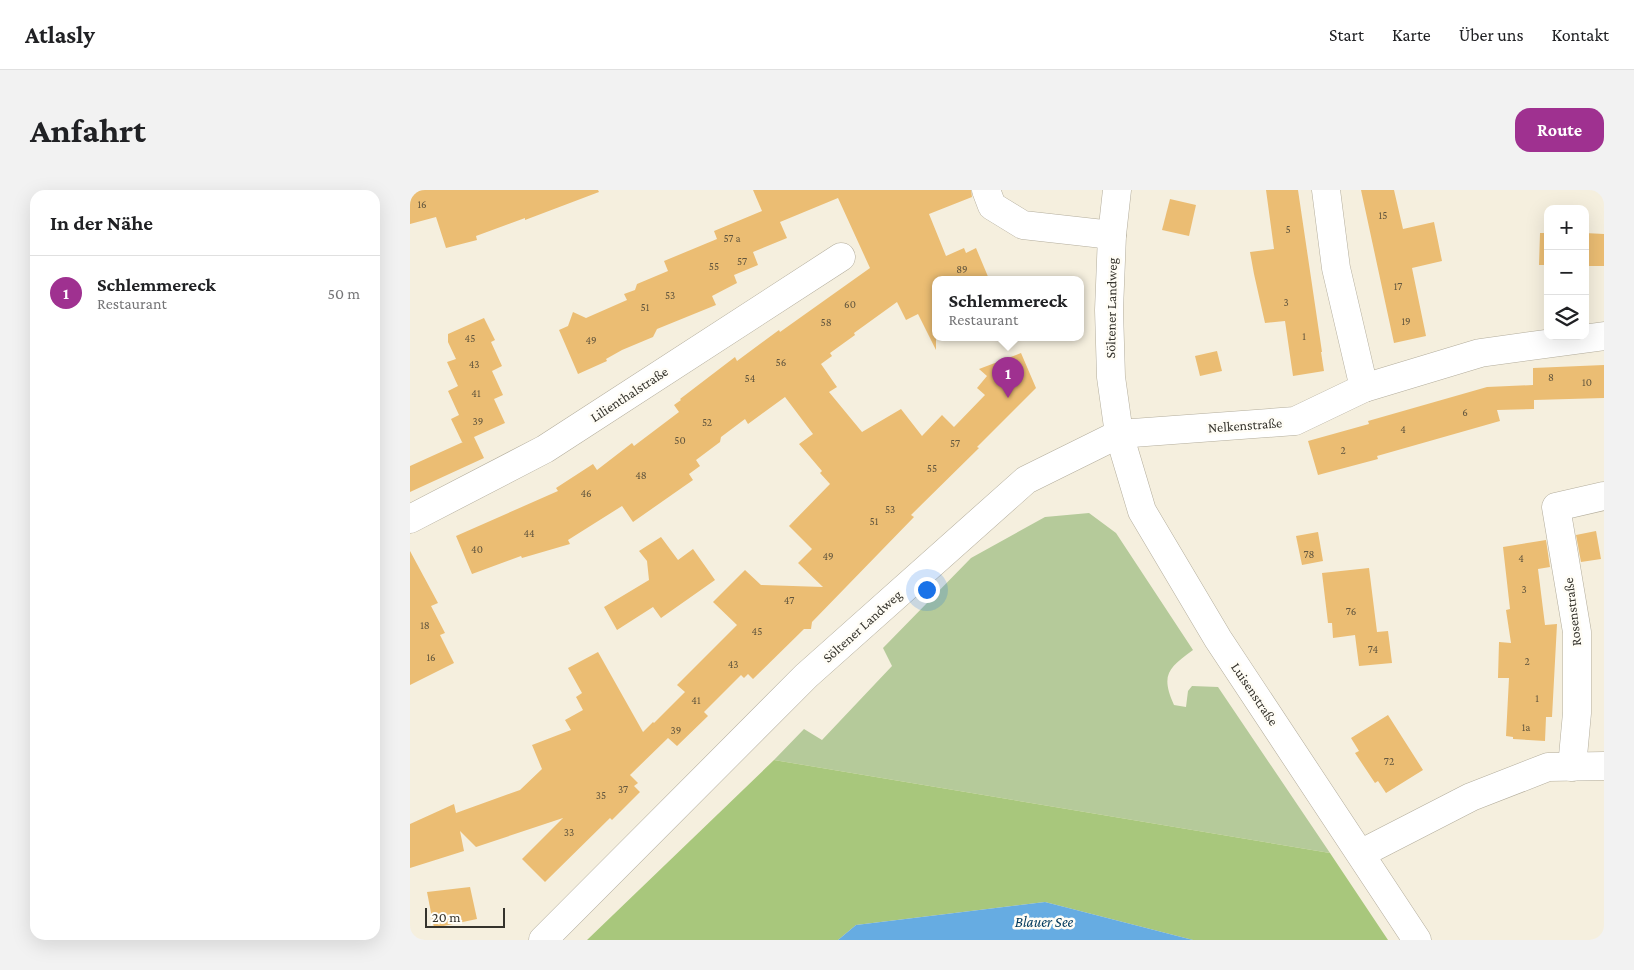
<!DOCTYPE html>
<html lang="de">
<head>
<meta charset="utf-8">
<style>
	:root { --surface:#fff; --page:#f2f2f2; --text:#202124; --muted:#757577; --line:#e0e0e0; --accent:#9f3190 }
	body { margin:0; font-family:"Crimson Pro",serif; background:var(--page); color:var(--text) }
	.controls { position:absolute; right:15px; top:15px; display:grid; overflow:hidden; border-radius:10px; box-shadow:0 5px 20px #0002 }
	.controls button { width:45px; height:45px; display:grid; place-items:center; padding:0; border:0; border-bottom:1px solid var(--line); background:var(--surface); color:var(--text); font:25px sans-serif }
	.scale { position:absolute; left:15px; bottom:12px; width:80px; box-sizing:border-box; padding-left:5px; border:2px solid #35332c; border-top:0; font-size:14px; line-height:18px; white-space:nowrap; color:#35332c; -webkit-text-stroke:4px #fffdf6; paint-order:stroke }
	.you { position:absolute; left:516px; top:399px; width:18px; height:18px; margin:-12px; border:4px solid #fff; border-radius:50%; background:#1a73e8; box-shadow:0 0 0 8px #1a73e833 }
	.badge { display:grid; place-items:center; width:32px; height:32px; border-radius:50%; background:var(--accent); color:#fff; font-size:16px; font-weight:700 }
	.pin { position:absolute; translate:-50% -41px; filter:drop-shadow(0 1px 2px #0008) }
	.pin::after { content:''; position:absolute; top:26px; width:18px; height:15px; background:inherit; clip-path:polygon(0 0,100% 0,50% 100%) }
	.popup { position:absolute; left:522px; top:86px; width:152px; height:65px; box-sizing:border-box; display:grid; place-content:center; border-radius:10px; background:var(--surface); filter:drop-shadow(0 1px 4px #0005); font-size:16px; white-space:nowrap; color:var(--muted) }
	.popup b { font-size:19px; color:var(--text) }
	.popup::after { content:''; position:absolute; left:50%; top:100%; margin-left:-10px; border:10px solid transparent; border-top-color:var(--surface) }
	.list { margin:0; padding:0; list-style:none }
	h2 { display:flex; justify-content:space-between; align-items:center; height:65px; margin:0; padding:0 20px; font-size:21px }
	h2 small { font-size:16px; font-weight:400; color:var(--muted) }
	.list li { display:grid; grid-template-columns:32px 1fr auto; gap:15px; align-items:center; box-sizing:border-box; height:75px; padding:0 20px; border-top:1px solid var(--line) }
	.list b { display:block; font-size:19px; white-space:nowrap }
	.list p { margin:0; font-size:16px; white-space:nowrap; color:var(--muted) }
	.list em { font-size:16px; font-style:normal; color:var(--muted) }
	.icon { flex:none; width:28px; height:28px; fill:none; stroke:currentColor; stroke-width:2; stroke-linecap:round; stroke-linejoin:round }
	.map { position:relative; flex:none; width:1194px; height:750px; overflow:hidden; border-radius:15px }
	header { display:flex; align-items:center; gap:30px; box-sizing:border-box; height:70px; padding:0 25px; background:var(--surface); border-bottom:1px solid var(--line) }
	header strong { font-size:24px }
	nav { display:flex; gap:28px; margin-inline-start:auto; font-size:18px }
	.intro { display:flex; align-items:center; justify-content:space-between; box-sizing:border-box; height:120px; padding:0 30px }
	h1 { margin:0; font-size:35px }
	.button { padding:12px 22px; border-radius:15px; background:var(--accent); color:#fff; font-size:18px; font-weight:700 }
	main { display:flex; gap:30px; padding:0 30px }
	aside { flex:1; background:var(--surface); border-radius:15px; box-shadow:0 5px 20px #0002 }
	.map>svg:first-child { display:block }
</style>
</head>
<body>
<header>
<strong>Atlasly</strong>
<nav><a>Start</a><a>Karte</a><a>Über uns</a><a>Kontakt</a></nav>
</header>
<div class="intro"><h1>Anfahrt</h1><a class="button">Route</a></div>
<main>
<aside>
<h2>In der Nähe<small></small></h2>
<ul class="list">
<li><span class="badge">1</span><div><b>Schlemmereck</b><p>Restaurant</p></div><em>50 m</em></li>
</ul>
</aside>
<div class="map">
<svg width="1194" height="750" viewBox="0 0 1194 750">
	<rect width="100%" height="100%" fill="#f5efde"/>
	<!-- green -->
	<path fill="#b5ca9a" d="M 679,323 L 706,343 L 783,460 C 759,478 750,484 764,515 L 776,517 L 778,501 L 782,496 L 808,497 L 920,663 L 364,570 L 394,539 L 412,550 L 482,476 L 473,458 L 561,368 L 635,327 Z"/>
	<!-- forest -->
	<path fill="#a8c77c" d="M 364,570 L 920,663 L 978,750 L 783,750 L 635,712 L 446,735 L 428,750 L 177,750 Z"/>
	<!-- water -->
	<path fill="#66ace2" d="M 635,712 L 783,750 L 428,750 L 446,735 Z"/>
	<!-- building -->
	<g fill="#ebbd73">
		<path d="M 0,0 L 188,0 L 189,2 L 115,30 L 115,28 L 66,46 L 67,50 L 36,58 L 26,27 L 0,34 Z"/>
		<path d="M 343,0 L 561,0 L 562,7 L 519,24 L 536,66 L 554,58 L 556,63 L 566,58 L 579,89 L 526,89 L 526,160 L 508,124 L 496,130 L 487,112 L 444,143 L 445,145 L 420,163 L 422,166 L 411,174 L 427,197 L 419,202 L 452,242 L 491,219 L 512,246 L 532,225 L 544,237 L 575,205 L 567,198 L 577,186 L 569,179 L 611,163 L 626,198 L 567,257 L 569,258 L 501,325 L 504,327 L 402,432 L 401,439 L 394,439 L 343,489 L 338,484 L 334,488 L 331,485 L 294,522 L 298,526 L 267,556 L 258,548 L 220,585 L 228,593 L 224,596 L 230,602 L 202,630 L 200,628 L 135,692 L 112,669 L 153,628 L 66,657 L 50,641 L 54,661 L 0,678 L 0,634 L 44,614 L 46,623 L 110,600 L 132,579 L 122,555 L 161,540 L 155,530 L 173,520 L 166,507 L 172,503 L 158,478 L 188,462 L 233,542 L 243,532 L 244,533 L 275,502 L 267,495 L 327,435 L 303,412 L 335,380 L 351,395 L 413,397 L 388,373 L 402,359 L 379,336 L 420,294 L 410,283 L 412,281 L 389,254 L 403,244 L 375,207 L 338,234 L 335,229 L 311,247 L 310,252 L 286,270 L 290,276 L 279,284 L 283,290 L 223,332 L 212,316 L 158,350 L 160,354 L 112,368 L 111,366 L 62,384 L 46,346 L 148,301 L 146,298 L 183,274 L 187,280 L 222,253 L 224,256 L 269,222 L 264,215 L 271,210 L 270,209 L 325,167 L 327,171 L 369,140 L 370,142 L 460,78 L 428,8 L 370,32 L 377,48 L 343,62 L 348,75 L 324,85 L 327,93 L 302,106 L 306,115 L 247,139 L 243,147 L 212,160 L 196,169 L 197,171 L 168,184 L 149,140 L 158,136 L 163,122 L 176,128 L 217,110 L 214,104 L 225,100 L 227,94 L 258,81 L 254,71 L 307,49 L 304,41 L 352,21 Z"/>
		<path d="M 856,0 L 888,0 L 912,162 L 911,162 L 914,181 L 883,186 L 875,131 L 855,133 L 844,84 L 840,62 L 864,59 Z"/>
		<path d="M 951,0 L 984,0 L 993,39 L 1024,32 L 1032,71 L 1002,78 L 1016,146 L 984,153 Z"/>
		<path d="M 760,9 L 786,15 L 779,46 L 752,40 Z"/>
		<path d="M 1130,43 L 1138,43 L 1138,75 L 1129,75 Z"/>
		<path d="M 1175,43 L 1194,44 L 1194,76 L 1175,76 Z"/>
		<path d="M 74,128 L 85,150 L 81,152 L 92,176 L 82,181 L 93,205 L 84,209 L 95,233 L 64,247 L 74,268 L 0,302 L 0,276 L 53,252 L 52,252 L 41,229 L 49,225 L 38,201 L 48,196 L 37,172 L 46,169 L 38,152 L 38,144 Z"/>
		<path d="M 807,161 L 812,181 L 790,186 L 785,166 Z"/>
		<path d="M 1194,175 L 1194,208 L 1124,210 L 1124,219 L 1087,220 L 1090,231 L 967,266 L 968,269 L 908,285 L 898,251 L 959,234 L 958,231 L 1077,197 L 1123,195 L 1123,178 Z"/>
		<path d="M 1186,341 L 1191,369 L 1171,372 L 1166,345 Z"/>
		<path d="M 908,342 L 913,371 L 892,375 L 886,346 Z"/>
		<path d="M 251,347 L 268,370 L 283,359 L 305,390 L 251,428 L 243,417 L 207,440 L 194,417 L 239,390 L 237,371 L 229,361 Z"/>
		<path d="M 1136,350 L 1140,377 L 1128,379 L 1135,435 L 1147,434 L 1142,527 L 1136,527 L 1135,551 L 1103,549 L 1103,547 L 1096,546 L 1099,488 L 1088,488 L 1089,452 L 1101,453 L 1096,420 L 1100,419 L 1093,357 Z"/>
		<path d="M 0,361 L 28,413 L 21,416 L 35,443 L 30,445 L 44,473 L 0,495 Z"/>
		<path d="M 959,378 L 967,442 L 978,441 L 982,473 L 949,476 L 945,445 L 923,448 L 922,433 L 918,433 L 912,383 Z"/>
		<path d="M 978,525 L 1013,580 L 976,603 L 968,591 L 965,593 L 945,563 L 949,561 L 941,548 Z"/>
		<path d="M 60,697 L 67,729 L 24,738 L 17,702 Z"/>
	</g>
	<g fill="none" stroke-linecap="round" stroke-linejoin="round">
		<defs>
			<g id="street">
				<path d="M 576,0 L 582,16 L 613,35 L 702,45"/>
				<path d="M 707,0 L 702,45 L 699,120 L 701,187 L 709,244 L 732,321 L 808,449 L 1007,750"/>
				<path d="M 916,0 L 926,78 L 954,198"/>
				<path d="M 0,329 L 135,259 L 431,67"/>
				<path d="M 1162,577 L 1167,523 L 1167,442 L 1146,317 L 1194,306"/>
				<path d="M 952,663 L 1061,607 L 1138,577 L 1194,576"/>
				<path d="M 133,750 L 396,486 L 616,290 L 709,244 L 885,231 L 954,198 L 1070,163 L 1194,146"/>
			</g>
		</defs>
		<!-- street casing -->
		<use href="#street" stroke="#b3ad9c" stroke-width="29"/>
		<!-- street -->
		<use href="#street" stroke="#fff" stroke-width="28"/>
	</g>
	<g text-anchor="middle" stroke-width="5" stroke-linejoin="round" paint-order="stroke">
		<!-- number labels -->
		<g font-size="11" fill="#62563e">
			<text x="12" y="18">16</text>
			<text x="973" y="29">15</text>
			<text x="878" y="43">5</text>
			<text x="322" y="52">57 a</text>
			<text x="332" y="75">57</text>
			<text x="304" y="80">55</text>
			<text x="552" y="83">89</text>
			<text x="988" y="100">17</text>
			<text x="260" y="109">53</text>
			<text x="876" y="116">3</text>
			<text x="440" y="118">60</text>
			<text x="235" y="121">51</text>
			<text x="996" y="135">19</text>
			<text x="416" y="136">58</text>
			<text x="894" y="150">1</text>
			<text x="60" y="152">45</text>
			<text x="181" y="154">49</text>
			<text x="371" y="176">56</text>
			<text x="64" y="178">43</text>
			<text x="1141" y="191">8</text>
			<text x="340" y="192">54</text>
			<text x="1177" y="196">10</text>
			<text x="66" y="207">41</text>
			<text x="1055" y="226">6</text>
			<text x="68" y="235">39</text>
			<text x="297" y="236">52</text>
			<text x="993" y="243">4</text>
			<text x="270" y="254">50</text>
			<text x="545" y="257">57</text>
			<text x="933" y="264">2</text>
			<text x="522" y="282">55</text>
			<text x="231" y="289">48</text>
			<text x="176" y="307">46</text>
			<text x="480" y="323">53</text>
			<text x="464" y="335">51</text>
			<text x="119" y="347">44</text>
			<text x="67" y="363">40</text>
			<text x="899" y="368">78</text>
			<text x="418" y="370">49</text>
			<text x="1111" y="372">4</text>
			<text x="1114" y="403">3</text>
			<text x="379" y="414">47</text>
			<text x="941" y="425">76</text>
			<text x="15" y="439">18</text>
			<text x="347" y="445">45</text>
			<text x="963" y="463">74</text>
			<text x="21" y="471">16</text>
			<text x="1117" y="475">2</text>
			<text x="323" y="478">43</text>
			<text x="1127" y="512">1</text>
			<text x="286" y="514">41</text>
			<text x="1116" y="541">1a</text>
			<text x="266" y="544">39</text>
			<text x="979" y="575">72</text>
			<text x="213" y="603">37</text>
			<text x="191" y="609">35</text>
			<text x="159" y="646">33</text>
		</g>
		<!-- street labels -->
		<g font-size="14" fill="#35332c" stroke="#fffdf6">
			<text transform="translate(701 118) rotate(-89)" y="5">Söltener Landweg</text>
			<text transform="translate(219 204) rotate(-33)" y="5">Lilienthalstraße</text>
			<text transform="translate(835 235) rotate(-4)" y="5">Nelkenstraße</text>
			<text transform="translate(1162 422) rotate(-97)" y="5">Rosenstraße</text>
			<text transform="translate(452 436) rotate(-42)" y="5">Söltener Landweg</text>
			<text transform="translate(845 504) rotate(56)" y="5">Luisenstraße</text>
		</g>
		<!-- water labels -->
		<g font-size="15" font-style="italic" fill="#00395c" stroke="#fffdf6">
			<text x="634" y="737">Blauer See</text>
		</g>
	</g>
</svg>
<div class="controls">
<button>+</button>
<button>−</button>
<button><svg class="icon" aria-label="layers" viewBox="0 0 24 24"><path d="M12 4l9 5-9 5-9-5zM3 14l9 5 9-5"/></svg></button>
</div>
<div class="scale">20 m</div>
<div class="you"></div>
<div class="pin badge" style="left:598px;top:208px">1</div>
<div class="popup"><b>Schlemmereck</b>Restaurant</div>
</div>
</main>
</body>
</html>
